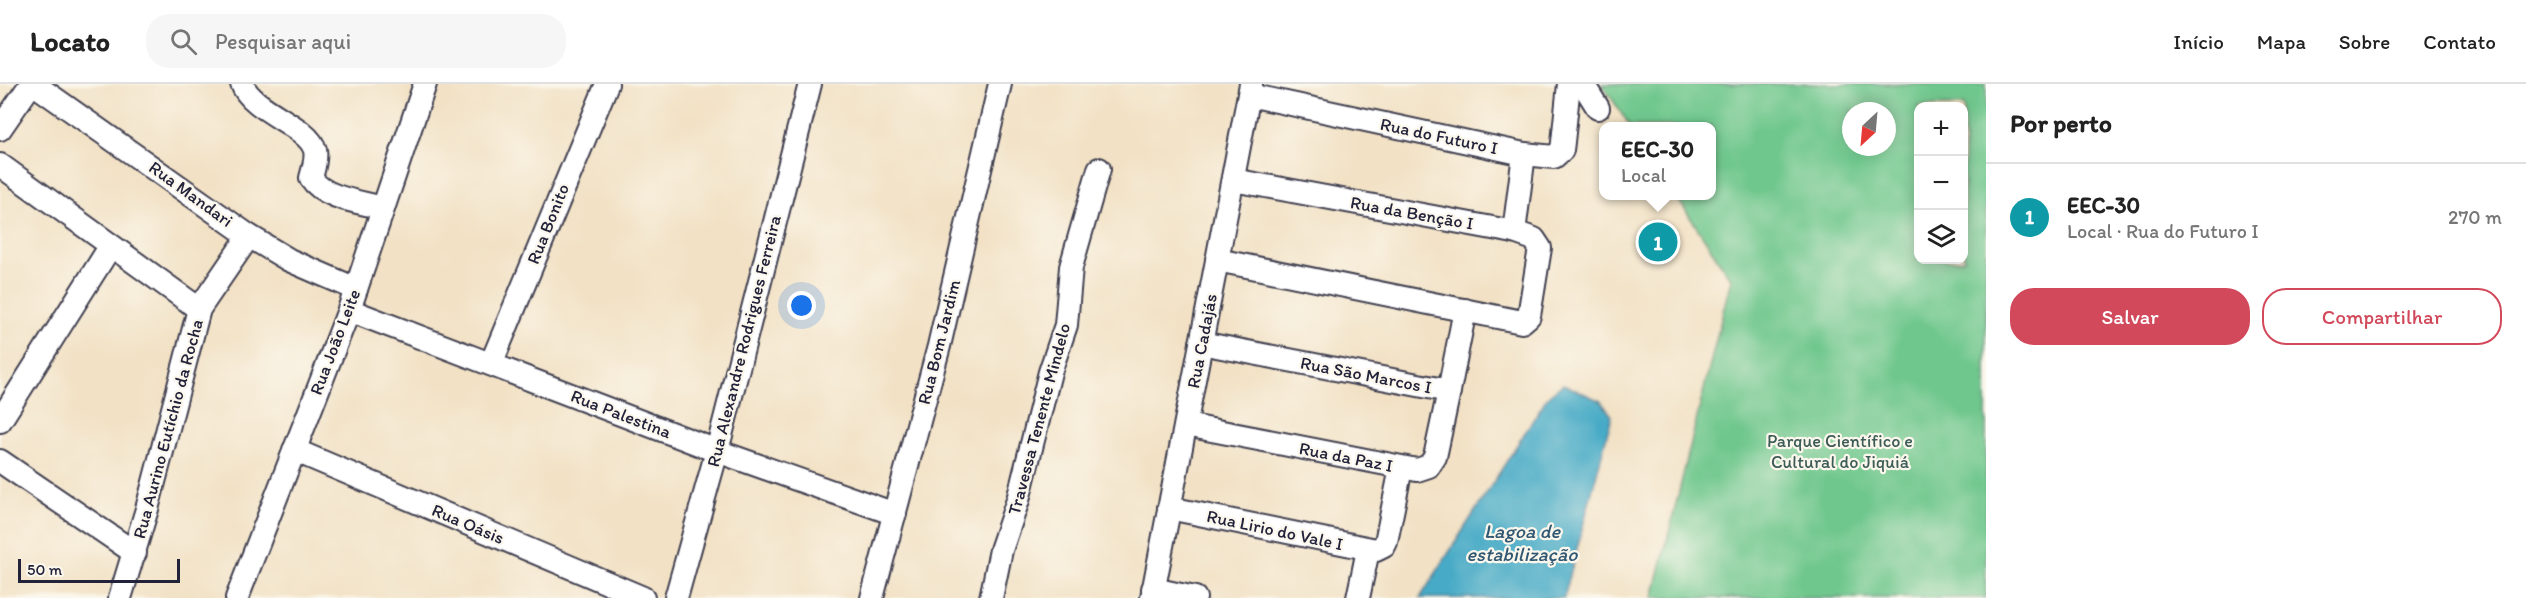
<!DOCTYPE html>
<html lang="pt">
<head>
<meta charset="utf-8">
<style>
	:root { --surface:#fff; --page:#f6f6f6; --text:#222; --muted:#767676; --line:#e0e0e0; --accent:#d1495b }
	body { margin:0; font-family:Itim,sans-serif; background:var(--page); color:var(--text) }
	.controls { position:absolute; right:18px; top:18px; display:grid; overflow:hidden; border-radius:12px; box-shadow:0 3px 15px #0003 }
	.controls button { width:54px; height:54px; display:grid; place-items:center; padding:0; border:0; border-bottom:2px solid var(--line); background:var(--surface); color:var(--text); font:30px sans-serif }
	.compass { position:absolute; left:1842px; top:18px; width:54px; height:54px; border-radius:50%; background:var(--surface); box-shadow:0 3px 15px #0003; rotate:206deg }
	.scale { position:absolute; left:18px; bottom:15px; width:162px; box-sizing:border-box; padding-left:6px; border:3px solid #22223b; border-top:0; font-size:16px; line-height:21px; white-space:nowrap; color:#22223b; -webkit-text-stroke:4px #fbf7ec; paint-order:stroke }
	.you { position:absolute; left:802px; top:222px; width:21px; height:21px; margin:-15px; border:4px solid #fff; border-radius:50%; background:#1a73e8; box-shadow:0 0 0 9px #1a73e833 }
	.badge { display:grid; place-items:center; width:39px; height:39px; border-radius:50%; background:var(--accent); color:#fff; font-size:20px; font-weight:700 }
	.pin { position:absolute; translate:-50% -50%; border:3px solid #fff; box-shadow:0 2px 6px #0006 }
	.popup { position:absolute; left:1599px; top:38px; width:117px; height:78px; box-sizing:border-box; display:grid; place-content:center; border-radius:12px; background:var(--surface); filter:drop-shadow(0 2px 4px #0005); font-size:20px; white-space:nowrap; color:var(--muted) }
	.popup b { font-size:22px; color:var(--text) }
	.popup::after { content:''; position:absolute; left:50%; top:100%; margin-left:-12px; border:12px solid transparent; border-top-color:var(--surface) }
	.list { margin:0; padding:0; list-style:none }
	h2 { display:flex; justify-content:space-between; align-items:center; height:78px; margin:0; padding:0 24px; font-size:26px }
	h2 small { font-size:20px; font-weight:400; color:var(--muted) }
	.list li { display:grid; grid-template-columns:39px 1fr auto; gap:18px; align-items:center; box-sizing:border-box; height:108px; padding:0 24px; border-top:2px solid var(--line) }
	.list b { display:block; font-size:22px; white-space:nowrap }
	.list p { margin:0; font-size:20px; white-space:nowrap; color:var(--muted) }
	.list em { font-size:20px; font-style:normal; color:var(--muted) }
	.actions { display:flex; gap:12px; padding:18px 24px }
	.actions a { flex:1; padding:14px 0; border:2px solid var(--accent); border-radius:24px; text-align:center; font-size:21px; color:var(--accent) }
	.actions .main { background:var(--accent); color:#fff }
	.icon { flex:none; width:33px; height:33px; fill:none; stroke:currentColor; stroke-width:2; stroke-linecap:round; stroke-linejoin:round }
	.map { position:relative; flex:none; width:1986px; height:514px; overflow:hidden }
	header { display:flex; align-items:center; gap:36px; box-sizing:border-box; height:84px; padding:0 30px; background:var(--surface); border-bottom:2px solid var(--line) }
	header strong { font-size:28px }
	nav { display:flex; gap:33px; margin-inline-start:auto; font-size:21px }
	.search { width:420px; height:54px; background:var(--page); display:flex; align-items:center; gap:15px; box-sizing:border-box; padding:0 21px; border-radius:24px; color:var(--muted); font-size:22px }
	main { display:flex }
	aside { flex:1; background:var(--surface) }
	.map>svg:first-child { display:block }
</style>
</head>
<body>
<header>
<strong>Locato</strong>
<div class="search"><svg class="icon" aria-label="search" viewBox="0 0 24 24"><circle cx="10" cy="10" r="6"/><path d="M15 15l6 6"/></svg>Pesquisar aqui</div>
<nav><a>Início</a><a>Mapa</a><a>Sobre</a><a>Contato</a></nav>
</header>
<main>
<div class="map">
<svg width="1986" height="514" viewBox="0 0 1986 514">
	<rect width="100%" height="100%" fill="#fbf7ec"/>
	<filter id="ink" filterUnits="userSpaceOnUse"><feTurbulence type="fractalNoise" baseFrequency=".0167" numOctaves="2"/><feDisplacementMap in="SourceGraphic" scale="12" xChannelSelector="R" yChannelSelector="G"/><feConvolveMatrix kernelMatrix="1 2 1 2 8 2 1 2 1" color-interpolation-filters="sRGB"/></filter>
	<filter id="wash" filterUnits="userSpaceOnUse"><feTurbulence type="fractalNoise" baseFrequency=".008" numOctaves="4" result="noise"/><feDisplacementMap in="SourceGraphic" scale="24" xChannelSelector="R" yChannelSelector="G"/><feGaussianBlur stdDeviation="1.35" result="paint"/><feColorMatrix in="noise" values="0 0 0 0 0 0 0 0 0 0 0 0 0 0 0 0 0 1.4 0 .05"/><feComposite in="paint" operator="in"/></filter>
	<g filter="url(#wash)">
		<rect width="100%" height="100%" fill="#f2e1c4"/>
		<!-- green -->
		<path fill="#70c78d" stroke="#497464" stroke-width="1.5" fill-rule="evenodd" d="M 1602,0 L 1986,0 L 1986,514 L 1653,514 L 1731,195 L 1676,112 L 1712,112 L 1712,42 L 1630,42 ZM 1918,22 L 1964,22 L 1964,176 L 1918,176 ZM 1851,27 L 1887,27 L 1887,63 L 1851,63 Z"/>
		<!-- water -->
		<path fill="#47aac6" stroke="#346680" stroke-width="1.5" d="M 1563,300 L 1601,317 L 1612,332 L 1564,514 L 1420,514 L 1548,312 Z"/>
	</g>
	<g filter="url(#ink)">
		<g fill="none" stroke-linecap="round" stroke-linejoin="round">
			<defs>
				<g id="minor">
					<path d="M 34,0 L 249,152 L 289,176 L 356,205"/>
					<path d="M 242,0 C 253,28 308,41 315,66 C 317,75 313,86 311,94 C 324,115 362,118 383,124"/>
					<path d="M 1583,0 L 1598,24"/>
					<path d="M 1249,11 L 1524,70 L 1554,73 L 1562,66 L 1563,58 L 1569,0"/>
					<path d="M 0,45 L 31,0"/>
					<path d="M 0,81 L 199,225"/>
					<path d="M 1233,96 L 1514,148 L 1524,70"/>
					<path d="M 1217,176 L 1522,238 L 1529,232 L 1540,164 L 1534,155 L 1514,148"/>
					<path d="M 349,226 L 717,367 L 895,430"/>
					<path d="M 1201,259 L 1449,307 L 1465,226"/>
					<path d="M 491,280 L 607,0"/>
					<path d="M 0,337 L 110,163"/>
					<path d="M 1186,341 L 1417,386 L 1429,382 L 1435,373 L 1449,307"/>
					<path d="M 294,366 L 643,514"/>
					<path d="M 0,377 L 135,469"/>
					<path d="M 1169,424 L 1376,466 L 1384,462 L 1386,458 L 1401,384"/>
					<path d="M 1153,505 L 1195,514"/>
					<path d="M 120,514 L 147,425 L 199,225 L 249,152"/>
					<path d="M 237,514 L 349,226 L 425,0"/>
					<path d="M 676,514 L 717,367 L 810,0"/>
					<path d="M 872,514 L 939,262 L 1000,0"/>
					<path d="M 991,514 L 1001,466 L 1018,416 L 1050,288 L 1066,241 L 1071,183 L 1099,85"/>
					<path d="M 1152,514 L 1251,0"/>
					<path d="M 1358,514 L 1368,466"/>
				</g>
			</defs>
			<!-- minor casing -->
			<use href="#minor" stroke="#413f50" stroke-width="26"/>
			<!-- minor -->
			<use href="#minor" stroke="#fff" stroke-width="22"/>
		</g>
	</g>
	<g text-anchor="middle" stroke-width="4.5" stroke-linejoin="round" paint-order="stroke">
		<!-- street labels -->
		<g font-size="18" fill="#22223b" stroke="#fbf7ec">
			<text transform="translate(1439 52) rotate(12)" y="6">Rua do Futuro I</text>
			<text transform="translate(191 110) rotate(36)" y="6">Rua Mandari</text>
			<text transform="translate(1412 129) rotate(10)" y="6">Rua da Benção I</text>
			<text transform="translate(548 140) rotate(-68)" y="6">Rua Bonito</text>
			<text transform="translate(744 257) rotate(-76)" y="6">Rua Alexandre Rodrigues Ferreira</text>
			<text transform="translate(1202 257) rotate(-79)" y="6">Rua Cadajás</text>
			<text transform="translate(335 258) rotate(-69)" y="6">Rua João Leite</text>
			<text transform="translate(939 258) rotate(-76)" y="6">Rua Bom Jardim</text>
			<text transform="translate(1366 291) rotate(11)" y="6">Rua São Marcos I</text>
			<text transform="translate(621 330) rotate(21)" y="6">Rua Palestina</text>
			<text transform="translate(1039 335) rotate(-75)" y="6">Travessa Tenente Mindelo</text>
			<text transform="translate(168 345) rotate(-75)" y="6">Rua Aurino Eutíchio da Rocha</text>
			<text transform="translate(1346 373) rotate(11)" y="6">Rua da Paz I</text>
			<text transform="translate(468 440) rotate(23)" y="6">Rua Oásis</text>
			<text transform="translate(1275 446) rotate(12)" y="6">Rua Lirio do Vale I</text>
		</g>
		<!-- park labels -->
		<g font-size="18" fill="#3d5c58" stroke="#fbf7ec">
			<text x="1840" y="363">Parque Científico e<tspan x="1840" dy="21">Cultural do Jiquiá</tspan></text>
		</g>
		<!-- water labels -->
		<g font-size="20" font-style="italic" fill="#315873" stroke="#fbf7ec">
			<text x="1522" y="454">Lagoa de<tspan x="1522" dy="23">estabilização</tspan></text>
		</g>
	</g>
</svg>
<div class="controls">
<button>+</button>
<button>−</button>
<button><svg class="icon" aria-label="layers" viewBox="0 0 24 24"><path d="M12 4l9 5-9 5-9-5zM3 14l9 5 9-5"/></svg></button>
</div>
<svg class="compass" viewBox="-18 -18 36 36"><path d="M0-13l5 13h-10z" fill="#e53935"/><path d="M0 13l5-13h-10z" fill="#767676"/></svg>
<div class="scale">50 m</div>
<div class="you"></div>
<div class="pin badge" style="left:1658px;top:158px;background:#0f9aa8">1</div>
<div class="popup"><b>EEC-30</b>Local</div>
</div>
<aside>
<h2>Por perto<small></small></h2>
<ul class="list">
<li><span class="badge" style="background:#0f9aa8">1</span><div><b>EEC-30</b><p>Local · Rua do Futuro I</p></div><em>270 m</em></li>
</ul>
<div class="actions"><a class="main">Salvar</a><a>Compartilhar</a></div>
</aside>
</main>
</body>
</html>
